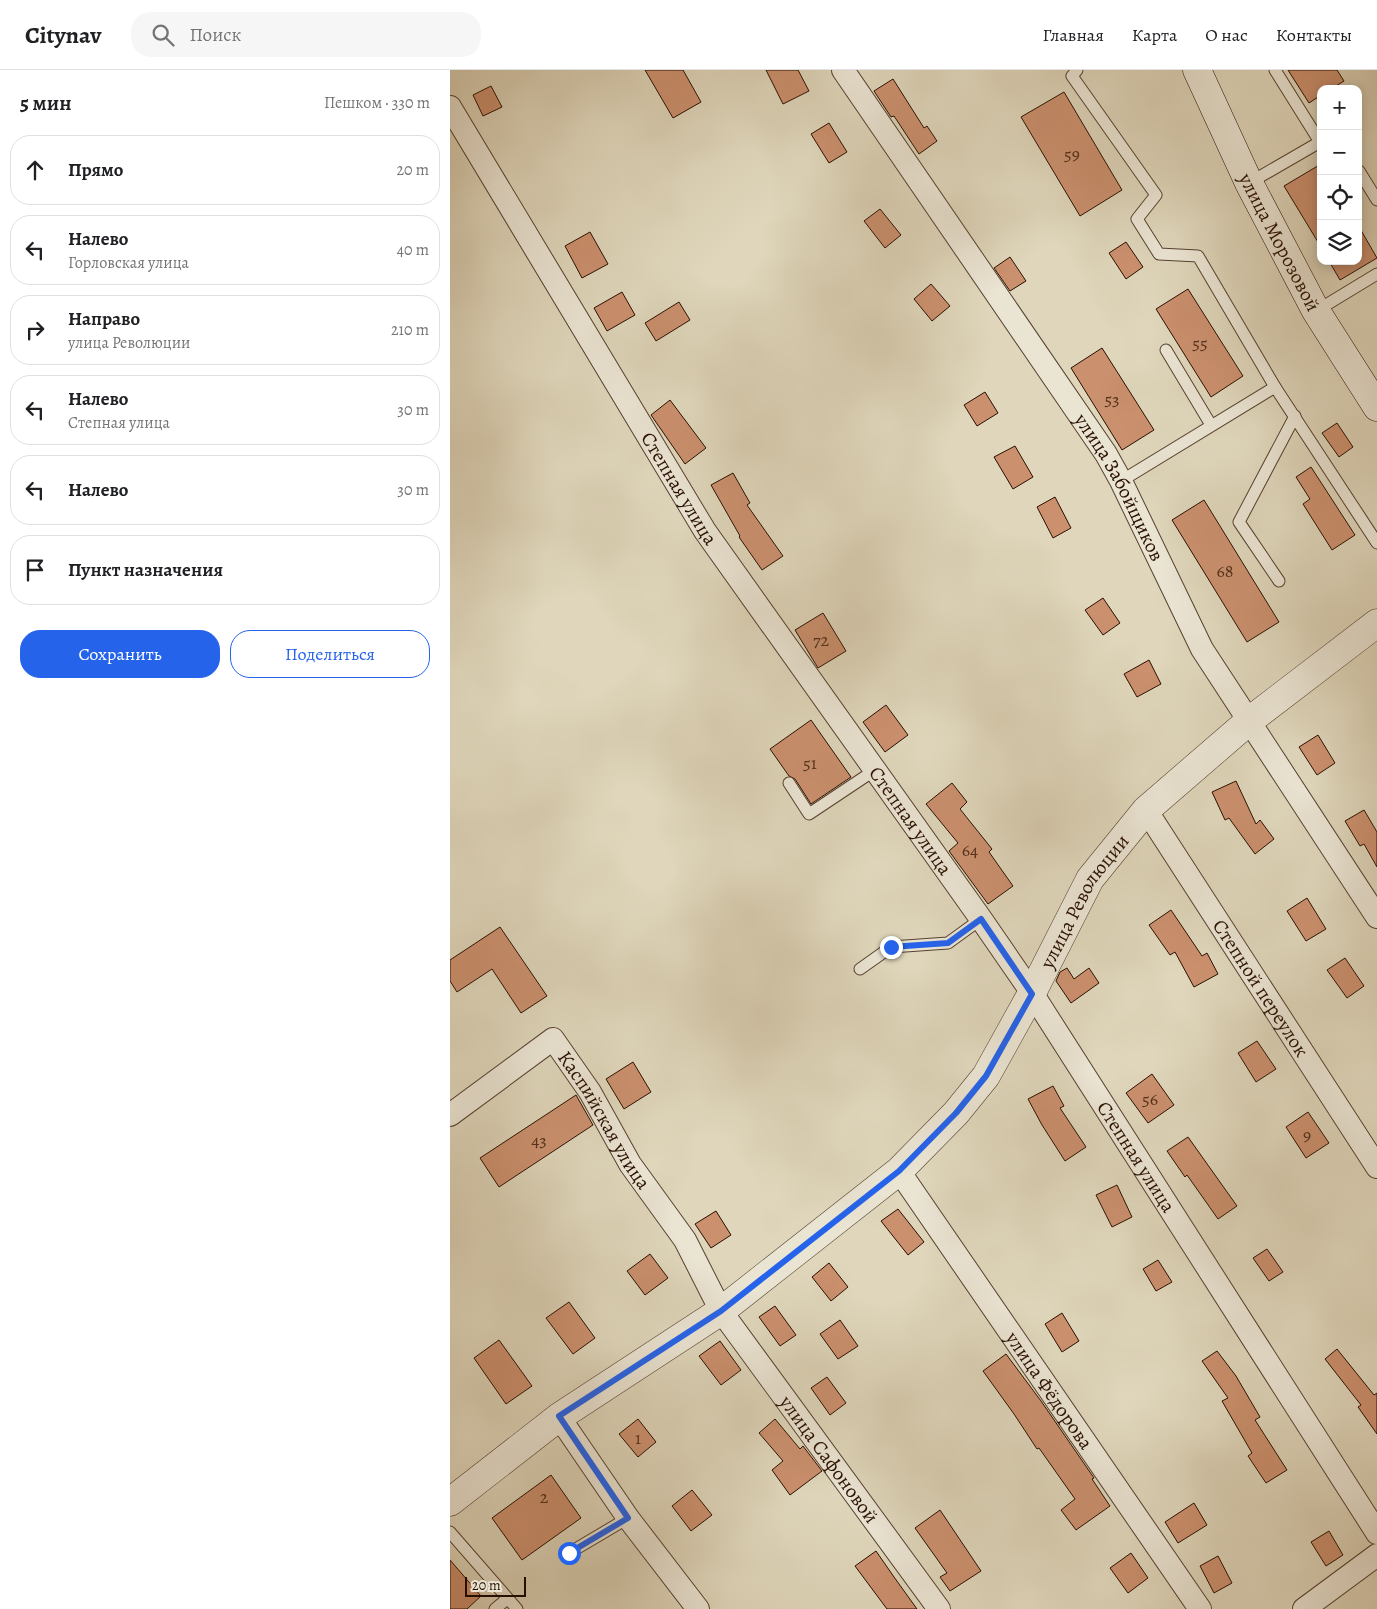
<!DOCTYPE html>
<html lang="ru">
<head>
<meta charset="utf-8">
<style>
	:root { --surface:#fff; --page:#f6f6f6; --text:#202124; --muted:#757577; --line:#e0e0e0; --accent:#2563eb }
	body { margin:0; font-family:Alegreya,serif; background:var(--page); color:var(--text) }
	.controls { position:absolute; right:15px; top:15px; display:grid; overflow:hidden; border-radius:10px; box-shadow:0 2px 12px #0003 }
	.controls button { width:45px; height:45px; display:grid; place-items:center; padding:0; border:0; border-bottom:1px solid var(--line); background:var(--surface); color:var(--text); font:25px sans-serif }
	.scale { position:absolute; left:15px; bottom:12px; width:61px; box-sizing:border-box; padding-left:5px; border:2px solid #290f00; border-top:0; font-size:14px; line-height:18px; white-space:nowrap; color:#290f00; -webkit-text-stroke:4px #eae4d3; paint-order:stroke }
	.stop { position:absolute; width:15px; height:15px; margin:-11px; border:4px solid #2563eb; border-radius:50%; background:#fff }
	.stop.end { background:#2563eb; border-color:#fff; box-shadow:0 1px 5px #0008 }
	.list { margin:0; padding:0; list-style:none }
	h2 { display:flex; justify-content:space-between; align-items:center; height:65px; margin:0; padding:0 20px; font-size:21px }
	h2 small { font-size:16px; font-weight:400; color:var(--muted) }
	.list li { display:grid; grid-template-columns:32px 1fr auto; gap:15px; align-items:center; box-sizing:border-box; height:70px; margin:0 10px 10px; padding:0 10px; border:1px solid var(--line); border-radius:20px }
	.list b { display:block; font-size:19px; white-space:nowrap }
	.list p { margin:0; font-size:16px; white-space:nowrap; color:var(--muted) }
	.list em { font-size:16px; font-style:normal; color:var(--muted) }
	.actions { display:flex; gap:10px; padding:15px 20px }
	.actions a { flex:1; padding:11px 0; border:1px solid var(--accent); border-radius:20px; text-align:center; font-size:18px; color:var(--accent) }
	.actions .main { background:var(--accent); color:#fff }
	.icon { flex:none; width:28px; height:28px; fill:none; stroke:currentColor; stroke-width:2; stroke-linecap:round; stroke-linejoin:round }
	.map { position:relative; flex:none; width:927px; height:1539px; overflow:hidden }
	header { display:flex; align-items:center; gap:30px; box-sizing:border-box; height:70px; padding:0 25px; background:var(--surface); border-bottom:1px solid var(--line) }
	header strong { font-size:24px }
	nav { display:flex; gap:28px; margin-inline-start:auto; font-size:18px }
	.search { width:350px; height:45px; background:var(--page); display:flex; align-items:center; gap:12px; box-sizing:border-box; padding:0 18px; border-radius:20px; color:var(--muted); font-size:19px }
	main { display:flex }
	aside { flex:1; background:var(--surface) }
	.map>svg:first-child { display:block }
</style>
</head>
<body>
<header>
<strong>Citynav</strong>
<div class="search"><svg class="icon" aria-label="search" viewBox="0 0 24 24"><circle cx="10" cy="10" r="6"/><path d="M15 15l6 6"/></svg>Поиск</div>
<nav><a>Главная</a><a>Карта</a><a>О нас</a><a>Контакты</a></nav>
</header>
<main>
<aside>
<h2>5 мин<small>Пешком · 330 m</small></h2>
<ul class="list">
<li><svg class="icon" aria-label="ahead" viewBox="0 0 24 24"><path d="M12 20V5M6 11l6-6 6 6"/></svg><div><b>Прямо</b></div><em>20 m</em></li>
<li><svg class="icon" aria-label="left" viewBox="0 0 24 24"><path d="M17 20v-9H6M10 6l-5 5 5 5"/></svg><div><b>Налево</b><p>Горловская улица</p></div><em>40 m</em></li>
<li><svg class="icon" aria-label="right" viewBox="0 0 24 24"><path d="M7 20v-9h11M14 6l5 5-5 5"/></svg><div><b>Направо</b><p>улица Революции</p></div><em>210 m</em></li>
<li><svg class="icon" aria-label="left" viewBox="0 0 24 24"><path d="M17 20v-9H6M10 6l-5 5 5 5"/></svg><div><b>Налево</b><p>Степная улица</p></div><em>30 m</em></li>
<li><svg class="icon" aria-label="left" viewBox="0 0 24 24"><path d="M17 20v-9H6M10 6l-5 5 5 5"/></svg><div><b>Налево</b></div><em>30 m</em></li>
<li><svg class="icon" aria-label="arrive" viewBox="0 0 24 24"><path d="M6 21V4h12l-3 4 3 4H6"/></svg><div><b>Пункт назначения</b></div></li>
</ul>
<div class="actions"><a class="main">Сохранить</a><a>Поделиться</a></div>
</aside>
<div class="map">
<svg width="927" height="1539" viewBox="0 0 927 1539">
	<rect width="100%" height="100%" fill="#dfd6bb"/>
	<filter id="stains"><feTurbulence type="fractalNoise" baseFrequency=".004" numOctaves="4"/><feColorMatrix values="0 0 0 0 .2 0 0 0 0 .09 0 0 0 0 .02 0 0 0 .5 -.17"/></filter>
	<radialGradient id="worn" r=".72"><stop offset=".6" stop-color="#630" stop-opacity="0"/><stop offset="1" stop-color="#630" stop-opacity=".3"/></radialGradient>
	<!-- building -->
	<g fill="#cb906e" stroke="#290f00">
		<path d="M 195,0 L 233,0 L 251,32 L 223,48 Z"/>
		<path d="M 316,0 L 348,0 L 359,21 L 333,34 Z"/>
		<path d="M 838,0 L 887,0 L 894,11 L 881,19 L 871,19 L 871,25 L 859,33 Z"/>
		<path d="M 443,9 L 474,58 L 477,56 L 487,71 L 469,84 L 444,46 L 441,47 L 424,21 Z"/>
		<path d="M 41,16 L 52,37 L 33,46 L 23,25 Z"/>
		<path d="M 614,22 L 672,120 L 630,146 L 571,47 Z"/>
		<path d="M 379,53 L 397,82 L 379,93 L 361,64 Z"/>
		<path d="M 871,94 L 871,177 L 834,116 Z"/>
		<path d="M 430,139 L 451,165 L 435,178 L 414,151 Z"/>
		<path d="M 908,155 L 927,188 L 890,210 L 879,191 L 908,191 Z"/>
		<path d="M 140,162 L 158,194 L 132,208 L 115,176 Z"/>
		<path d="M 676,172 L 693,197 L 676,209 L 659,183 Z"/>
		<path d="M 560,187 L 576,211 L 560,221 L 544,198 Z"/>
		<path d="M 481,214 L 500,236 L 482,251 L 464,229 Z"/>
		<path d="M 738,219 L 793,306 L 761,327 L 706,239 Z"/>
		<path d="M 172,222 L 185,245 L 157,261 L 144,238 Z"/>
		<path d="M 229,232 L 240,250 L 206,271 L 195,253 Z"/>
		<path d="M 652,278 L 704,360 L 672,380 L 621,298 Z"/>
		<path d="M 535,322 L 548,343 L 527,356 L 514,335 Z"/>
		<path d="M 220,330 L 256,378 L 235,394 L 201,345 Z"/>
		<path d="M 887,353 L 903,377 L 889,387 L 872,363 Z"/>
		<path d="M 565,376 L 583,407 L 563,419 L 544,387 Z"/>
		<path d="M 861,397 L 905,465 L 882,480 L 853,434 L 860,429 L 846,407 Z"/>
		<path d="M 283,403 L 300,433 L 297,435 L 333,486 L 312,500 L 289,467 L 290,466 L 261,415 Z"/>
		<path d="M 605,427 L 621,458 L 603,468 L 587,437 Z"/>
		<path d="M 754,430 L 829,552 L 797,572 L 722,450 Z"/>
		<path d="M 653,528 L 670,553 L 653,565 L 635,540 Z"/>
		<path d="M 373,543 L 396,581 L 368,598 L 345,560 Z"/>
		<path d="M 699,590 L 711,614 L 687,627 L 674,604 Z"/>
		<path d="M 436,635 L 458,665 L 435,682 L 413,652 Z"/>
		<path d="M 361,650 L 401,707 L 361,734 L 345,709 L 339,706 L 320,679 Z"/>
		<path d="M 868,665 L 885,693 L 867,705 L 849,677 Z"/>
		<path d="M 786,711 L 806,754 L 810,750 L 824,769 L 805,784 L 779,748 L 775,750 L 762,722 Z"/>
		<path d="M 502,713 L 517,732 L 510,739 L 542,779 L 539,782 L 563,816 L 538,834 L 499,781 L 508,773 L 476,734 Z"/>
		<path d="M 914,740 L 927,762 L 927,797 L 914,774 L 910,776 L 895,751 Z"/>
		<path d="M 857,828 L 876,859 L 856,871 L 837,841 Z"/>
		<path d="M 721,840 L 752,886 L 757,883 L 768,904 L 744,917 L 725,882 L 720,885 L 699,855 Z"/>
		<path d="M 50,857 L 97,926 L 71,943 L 42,899 L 7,922 L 0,911 L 0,890 Z"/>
		<path d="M 895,888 L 914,916 L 897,928 L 877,900 Z"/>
		<path d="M 617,898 L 624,909 L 639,898 L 649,913 L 621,933 L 606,911 L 610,902 Z"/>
		<path d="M 807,971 L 826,999 L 806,1012 L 788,983 Z"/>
		<path d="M 183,992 L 201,1022 L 174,1039 L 156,1009 Z"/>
		<path d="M 702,1004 L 724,1035 L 698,1053 L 676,1023 Z"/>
		<path d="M 603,1016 L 614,1036 L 610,1038 L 636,1077 L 615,1091 L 592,1055 L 578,1029 Z"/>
		<path d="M 126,1025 L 143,1055 L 49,1117 L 30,1088 Z"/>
		<path d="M 858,1042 L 879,1073 L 856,1088 L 836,1057 Z"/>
		<path d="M 738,1067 L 787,1136 L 768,1149 L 737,1105 L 735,1107 L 717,1081 Z"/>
		<path d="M 667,1115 L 682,1147 L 662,1157 L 646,1125 Z"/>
		<path d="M 448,1139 L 474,1172 L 458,1185 L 431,1151 Z"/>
		<path d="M 266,1141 L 281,1165 L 261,1178 L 245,1154 Z"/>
		<path d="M 817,1179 L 833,1202 L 819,1211 L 803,1188 Z"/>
		<path d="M 200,1184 L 218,1208 L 195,1225 L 177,1201 Z"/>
		<path d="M 708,1190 L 722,1212 L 706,1221 L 693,1199 Z"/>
		<path d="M 379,1193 L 398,1217 L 381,1231 L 362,1207 Z"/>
		<path d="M 119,1232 L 145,1268 L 123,1284 L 96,1248 Z"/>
		<path d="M 325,1236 L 346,1265 L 330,1276 L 309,1247 Z"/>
		<path d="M 612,1243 L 629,1271 L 612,1282 L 595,1254 Z"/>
		<path d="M 390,1250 L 408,1276 L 388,1289 L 370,1264 Z"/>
		<path d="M 49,1270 L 82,1316 L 56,1334 L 24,1288 Z"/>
		<path d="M 270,1271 L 291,1300 L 271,1315 L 249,1286 Z"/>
		<path d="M 887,1279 L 924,1325 L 927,1323 L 927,1364 L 908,1337 L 911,1335 L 875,1289 Z"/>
		<path d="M 767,1281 L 786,1306 L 810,1347 L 805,1350 L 837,1400 L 816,1413 L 798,1386 L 802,1383 L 772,1331 L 778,1328 L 752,1291 Z"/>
		<path d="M 556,1284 L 591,1331 L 644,1408 L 642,1409 L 660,1436 L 626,1460 L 611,1440 L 625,1429 L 589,1378 L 587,1379 L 564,1344 L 533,1301 Z"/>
		<path d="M 377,1307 L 396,1333 L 380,1345 L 361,1318 Z"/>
		<path d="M 188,1349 L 206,1372 L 188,1387 L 169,1364 Z"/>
		<path d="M 325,1349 L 350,1379 L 353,1376 L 372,1401 L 340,1425 L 322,1400 L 333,1391 L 309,1363 Z"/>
		<path d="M 101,1405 L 131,1448 L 72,1490 L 42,1448 Z"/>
		<path d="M 242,1420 L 262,1445 L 241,1461 L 222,1436 Z"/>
		<path d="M 744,1433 L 757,1455 L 728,1473 L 715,1452 Z"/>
		<path d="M 490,1440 L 531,1501 L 500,1521 L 490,1507 L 497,1503 L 465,1458 Z"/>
		<path d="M 879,1461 L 893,1485 L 876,1496 L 861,1472 Z"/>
		<path d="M 426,1481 L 444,1507 L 467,1539 L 437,1539 L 405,1496 Z"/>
		<path d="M 681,1483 L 698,1508 L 678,1523 L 660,1498 Z"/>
		<path d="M 768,1486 L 782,1513 L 764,1523 L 750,1496 Z"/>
		<path d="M 0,1490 L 31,1526 L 17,1539 L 0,1539 Z"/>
	</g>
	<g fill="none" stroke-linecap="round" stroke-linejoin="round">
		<defs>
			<g id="service">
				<path d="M 627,0 L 622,6 L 706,125 L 687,149 L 709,184 L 748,186 L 825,317"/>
				<path d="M 909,101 L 927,130"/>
				<path d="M 799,113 L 870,72 L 825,0"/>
				<path d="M 866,241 L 927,204"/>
				<path d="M 716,280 L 761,355"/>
				<path d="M 671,411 L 825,317 L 927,473"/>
				<path d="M 829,511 L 789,452 L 845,346"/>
				<path d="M 339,713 L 359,744 L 425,700"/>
				<path d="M 410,899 L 441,877 L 498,873 L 531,849"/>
				<path d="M 0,1462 L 67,1539"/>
				<path d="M 119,1483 L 178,1448"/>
				<path d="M 45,1539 L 57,1529"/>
			</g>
			<g id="minor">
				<path id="s1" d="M 393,0 L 656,384 L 671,411 L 752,579 L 927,847"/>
				<path id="s2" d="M 0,37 L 255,461 L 531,849 L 582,923 L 927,1463"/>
				<path id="s3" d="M 696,740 L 927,1097"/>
				<path id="s4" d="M 0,1045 L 103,969 L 140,1022 L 180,1094 L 235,1170 L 271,1241 L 489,1539"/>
				<path id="s5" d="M 449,1101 L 750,1539"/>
				<path d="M 109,1347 L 178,1448 L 248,1539"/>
				<path d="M 854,1539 L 927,1485"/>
			</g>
			<g id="tertiary">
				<path id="s6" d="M 0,1432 L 109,1347 L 271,1241 L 449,1101 L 506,1043 L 536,1006 L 582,923 L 640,809 L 696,740 L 799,651 L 927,553"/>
			</g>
			<g id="secondary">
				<path id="s7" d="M 747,0 L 799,113 L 866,241 L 927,337"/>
			</g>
		</defs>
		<!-- service casing -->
		<use href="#service" stroke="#56412f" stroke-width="13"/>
		<!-- minor casing -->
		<use href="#minor" stroke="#56412f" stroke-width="24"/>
		<!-- tertiary casing -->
		<use href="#tertiary" stroke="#56412f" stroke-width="29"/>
		<!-- secondary casing -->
		<use href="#secondary" stroke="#290f00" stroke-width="29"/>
		<!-- service -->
		<use href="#service" stroke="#eae4d3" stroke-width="11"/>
		<!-- minor -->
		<use href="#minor" stroke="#eae4d3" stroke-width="22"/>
		<!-- tertiary -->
		<use href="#tertiary" stroke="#eae4d3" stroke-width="28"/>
		<!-- secondary -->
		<use href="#secondary" stroke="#eae4d3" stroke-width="28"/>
	</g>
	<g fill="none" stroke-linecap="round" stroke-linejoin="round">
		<!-- route -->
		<path stroke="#2563eb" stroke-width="6" d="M 119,1483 L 178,1448 L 109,1346 L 271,1241 L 449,1101 L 506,1043 L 536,1006 L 582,924 L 531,849 L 498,873 L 441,877"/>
	</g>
	<g text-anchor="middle" stroke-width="4" stroke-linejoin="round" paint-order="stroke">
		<!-- number labels -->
		<g font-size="18" fill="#522f1c">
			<text x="622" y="90">59</text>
			<text x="750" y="279">55</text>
			<text x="662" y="335">53</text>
			<text x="775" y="507">68</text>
			<text x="371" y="576">72</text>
			<text x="360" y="699">51</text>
			<text x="520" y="786">64</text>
			<text x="700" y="1035">56</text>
			<text x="857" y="1071">9</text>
			<text x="89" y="1076">43</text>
			<text x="188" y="1374">1</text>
			<text x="94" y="1433">2</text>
		</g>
		<!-- street labels -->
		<g font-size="20" fill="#290f00" stroke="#eae4d3">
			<text dy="7" stroke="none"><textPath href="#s7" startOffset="191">улица Морозовой</textPath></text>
			<text dy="7" stroke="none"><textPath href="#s2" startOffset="445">Степная улица</textPath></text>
			<text dy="7" stroke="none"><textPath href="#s1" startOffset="501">улица Забойщиков</textPath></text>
			<text dy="7" stroke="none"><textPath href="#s2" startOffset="850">Степная улица</textPath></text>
			<text dy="7" stroke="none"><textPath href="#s6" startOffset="888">улица Революции</textPath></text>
			<text dy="7" stroke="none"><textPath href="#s3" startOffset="212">Степной переулок</textPath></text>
			<text dy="7" stroke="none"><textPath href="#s4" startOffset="224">Каспийская улица</textPath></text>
			<text dy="7" stroke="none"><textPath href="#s2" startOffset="1255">Степная улица</textPath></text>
			<text dy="7" stroke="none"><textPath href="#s5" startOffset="266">улица Фёдорова</textPath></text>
			<text dy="7" stroke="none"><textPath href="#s4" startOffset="632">улица Сафоновой</textPath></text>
		</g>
	</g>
	<rect width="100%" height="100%" filter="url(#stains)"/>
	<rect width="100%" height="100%" fill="url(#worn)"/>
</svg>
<div class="controls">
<button>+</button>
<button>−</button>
<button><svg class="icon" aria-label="locate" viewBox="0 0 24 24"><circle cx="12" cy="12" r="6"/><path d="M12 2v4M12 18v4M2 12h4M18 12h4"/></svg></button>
<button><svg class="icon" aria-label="layers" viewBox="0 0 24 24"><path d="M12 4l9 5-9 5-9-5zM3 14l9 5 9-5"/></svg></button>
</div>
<div class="scale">20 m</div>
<div class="stop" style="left:119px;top:1483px"></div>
<div class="stop end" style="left:441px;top:877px"></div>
</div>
</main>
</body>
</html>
